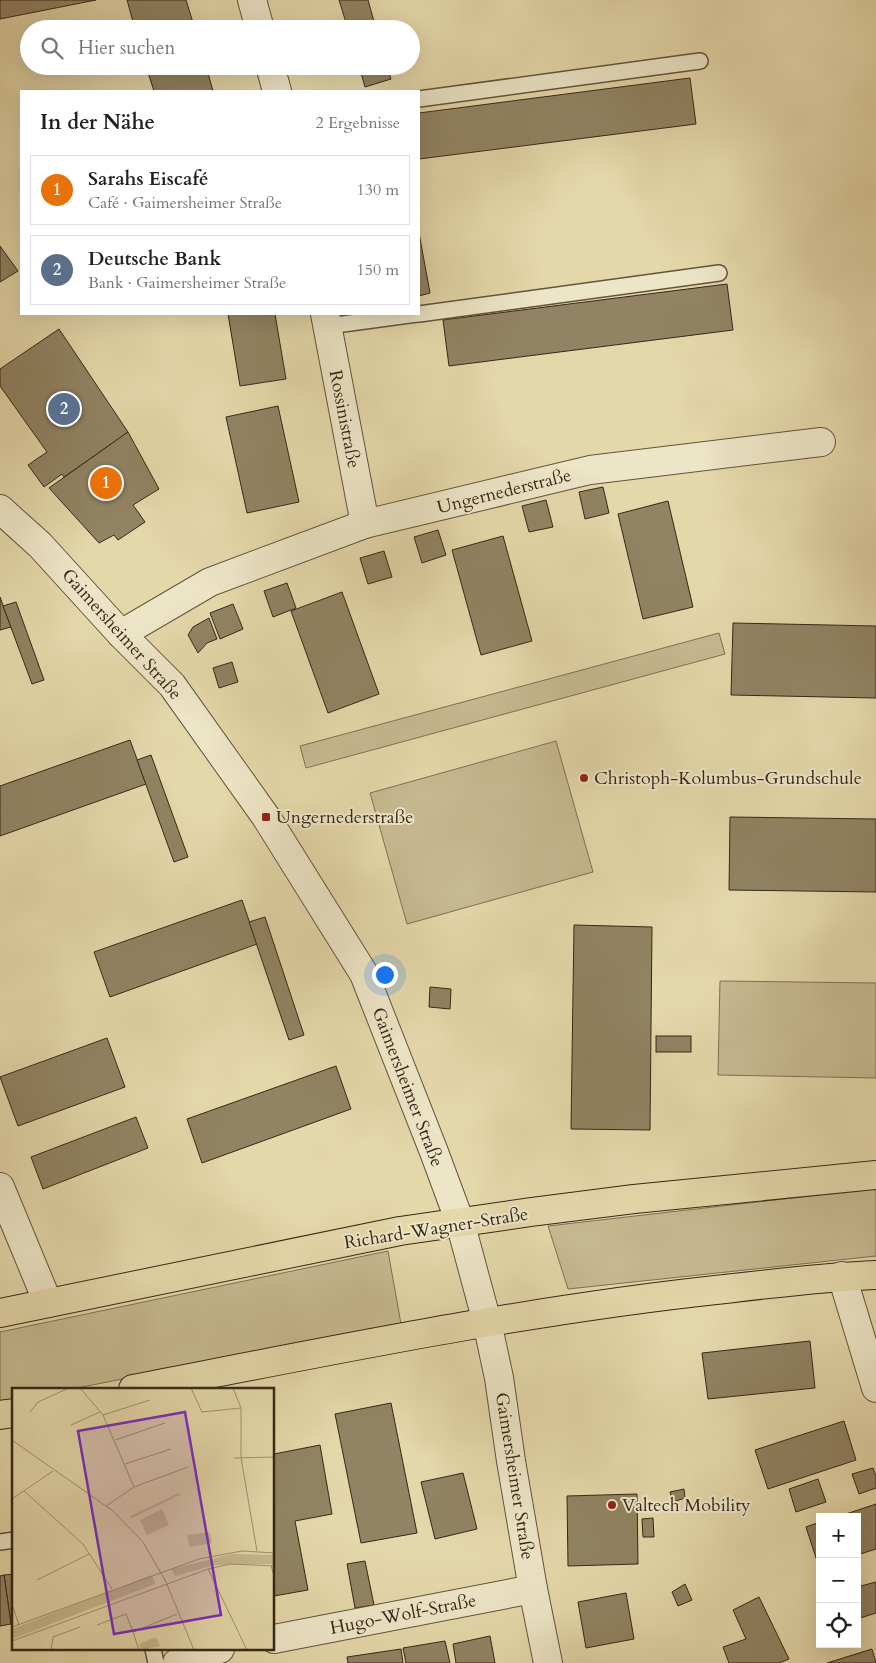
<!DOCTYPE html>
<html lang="de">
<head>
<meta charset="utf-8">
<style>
	:root { --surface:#fff; --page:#f6f6f6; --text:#202124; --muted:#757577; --line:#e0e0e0; --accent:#b45309 }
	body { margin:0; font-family:Cardo,serif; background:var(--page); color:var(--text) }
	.controls { position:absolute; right:15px; bottom:15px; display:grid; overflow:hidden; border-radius:0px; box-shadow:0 5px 20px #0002 }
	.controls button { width:45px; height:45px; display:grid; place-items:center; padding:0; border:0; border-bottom:1px solid var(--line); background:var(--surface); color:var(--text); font:25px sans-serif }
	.you { position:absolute; left:384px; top:974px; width:18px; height:18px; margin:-12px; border:4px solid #fff; border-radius:50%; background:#1a73e8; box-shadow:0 0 0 8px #1a73e833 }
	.badge { display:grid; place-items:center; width:32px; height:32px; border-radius:50%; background:var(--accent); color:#fff; font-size:16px; font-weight:700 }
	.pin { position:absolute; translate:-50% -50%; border:2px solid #fff; box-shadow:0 1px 5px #0006 }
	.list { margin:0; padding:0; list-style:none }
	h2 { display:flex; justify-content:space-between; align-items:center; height:65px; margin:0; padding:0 20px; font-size:21px }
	h2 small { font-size:16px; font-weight:400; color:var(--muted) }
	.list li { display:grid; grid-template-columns:32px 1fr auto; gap:15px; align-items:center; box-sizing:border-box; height:70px; margin:0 10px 10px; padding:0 10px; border:1px solid var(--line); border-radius:0px }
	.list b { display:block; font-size:19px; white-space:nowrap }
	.list p { margin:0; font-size:16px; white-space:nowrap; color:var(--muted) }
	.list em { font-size:16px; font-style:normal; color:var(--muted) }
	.icon { flex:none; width:28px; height:28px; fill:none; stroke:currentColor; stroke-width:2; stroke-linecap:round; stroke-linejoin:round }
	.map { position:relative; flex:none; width:876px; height:1663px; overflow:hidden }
	.search { position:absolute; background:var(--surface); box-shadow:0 5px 20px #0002; left:20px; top:20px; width:400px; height:55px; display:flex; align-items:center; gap:12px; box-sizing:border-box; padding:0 18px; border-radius:28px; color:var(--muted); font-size:19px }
	.panel { position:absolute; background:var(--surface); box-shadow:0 5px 20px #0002; left:20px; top:90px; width:400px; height:225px; border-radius:0px }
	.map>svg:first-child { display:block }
</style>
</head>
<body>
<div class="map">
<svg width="876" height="1663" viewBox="0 0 876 1663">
	<rect width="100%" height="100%" fill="#e4d7a9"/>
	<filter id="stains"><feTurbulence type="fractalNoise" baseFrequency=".004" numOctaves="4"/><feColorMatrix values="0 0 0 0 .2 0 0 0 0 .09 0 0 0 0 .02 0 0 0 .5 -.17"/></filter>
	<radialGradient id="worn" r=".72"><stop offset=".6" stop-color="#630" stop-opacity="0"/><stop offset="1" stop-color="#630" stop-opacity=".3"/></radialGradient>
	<!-- green -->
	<g fill="#c7b990" stroke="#7f7054">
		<path d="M 719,633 L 725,654 L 306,768 L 300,746 Z"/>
		<path d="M 556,741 L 593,872 L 407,924 L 370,793 Z"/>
		<path d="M 720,981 L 876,983 L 876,1078 L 718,1075 Z"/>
		<path d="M 870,1189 L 876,1190 L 876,1256 L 568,1289 L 548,1226 Z"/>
		<path d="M 388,1251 L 401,1324 L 72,1389 L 14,1389 L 14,1401 L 0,1403 L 0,1332 Z"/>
	</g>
	<!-- building -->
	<g fill="#918363" stroke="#372718">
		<path d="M 0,0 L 96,0 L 0,19 Z"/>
		<path d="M 127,0 L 186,0 L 195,29 L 135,29 Z"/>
		<path d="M 339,0 L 368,0 L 376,29 L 348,29 Z"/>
		<path d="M 146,66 L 206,66 L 213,91 L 154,91 Z"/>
		<path d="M 359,66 L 387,66 L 391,79 L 365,87 Z"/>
		<path d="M 690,78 L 696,124 L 419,159 L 419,113 Z"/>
		<path d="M 419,233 L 430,293 L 419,296 Z"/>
		<path d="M 0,246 L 18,271 L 0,282 Z"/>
		<path d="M 727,284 L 733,330 L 449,366 L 443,320 Z"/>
		<path d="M 228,314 L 275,314 L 286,379 L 240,386 Z"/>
		<path d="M 59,329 L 128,432 L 64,477 L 62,474 L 44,487 L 28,465 L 47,452 L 0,386 L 0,369 Z"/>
		<path d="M 278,406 L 299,502 L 247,513 L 226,417 Z"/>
		<path d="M 128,432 L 159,489 L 133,505 L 145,522 L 118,540 L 114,535 L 99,543 L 49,488 Z"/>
		<path d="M 603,487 L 609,513 L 585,519 L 579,492 Z"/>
		<path d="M 546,500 L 553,527 L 529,532 L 522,506 Z"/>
		<path d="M 668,501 L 693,607 L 643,619 L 618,514 Z"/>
		<path d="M 438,530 L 446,555 L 422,563 L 414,537 Z"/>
		<path d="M 503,536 L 532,641 L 481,655 L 452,550 Z"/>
		<path d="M 384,551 L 392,577 L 368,584 L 360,558 Z"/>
		<path d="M 287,583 L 296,608 L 273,617 L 264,591 Z"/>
		<path d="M 342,592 L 379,694 L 328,713 L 291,611 Z"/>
		<path d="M 0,597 L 11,627 L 0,630 Z"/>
		<path d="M 16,602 L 44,680 L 32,684 L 3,606 Z"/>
		<path d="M 233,604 L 243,629 L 220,639 L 210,613 Z"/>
		<path d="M 209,618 L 217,639 L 207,643 L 198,653 L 188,635 L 193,627 Z"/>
		<path d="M 733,623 L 876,626 L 876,698 L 731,695 Z"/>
		<path d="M 232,662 L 238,682 L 219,688 L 213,668 Z"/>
		<path d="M 130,740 L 146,784 L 0,836 L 0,786 Z"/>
		<path d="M 151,755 L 188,857 L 174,862 L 137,760 Z"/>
		<path d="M 730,817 L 876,819 L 876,892 L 729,890 Z"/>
		<path d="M 242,900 L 257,944 L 110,997 L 94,952 Z"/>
		<path d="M 265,917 L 304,1035 L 289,1040 L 249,922 Z"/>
		<path d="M 574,925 L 652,927 L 650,1130 L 571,1129 Z"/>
		<path d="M 430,987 L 451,989 L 450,1009 L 429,1007 Z"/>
		<rect x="656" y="1036" width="35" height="16"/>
		<path d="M 107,1038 L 125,1087 L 18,1126 L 0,1077 Z"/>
		<path d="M 336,1066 L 351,1109 L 202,1163 L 187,1119 Z"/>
		<path d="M 136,1117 L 148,1148 L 43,1189 L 31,1157 Z"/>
		<path d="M 810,1341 L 815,1388 L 708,1399 L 702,1353 Z"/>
		<path d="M 391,1403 L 417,1533 L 361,1543 L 335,1414 Z"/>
		<path d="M 844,1421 L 856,1460 L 768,1489 L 755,1450 Z"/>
		<path d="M 320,1445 L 332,1514 L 295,1521 L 308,1590 L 274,1596 L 274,1454 Z"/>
		<path d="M 873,1468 L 876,1476 L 876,1488 L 859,1494 L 852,1474 Z"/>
		<path d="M 463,1473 L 477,1529 L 435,1539 L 421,1482 Z"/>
		<path d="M 818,1479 L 826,1502 L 796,1512 L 789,1489 Z"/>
		<path d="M 684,1489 L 685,1498 L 673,1502 L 670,1492 Z"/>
		<path d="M 637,1494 L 638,1564 L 568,1566 L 567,1496 Z"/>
		<path d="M 876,1504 L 876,1549 L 857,1555 L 857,1517 L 837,1517 Z"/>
		<path d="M 653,1518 L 654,1537 L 643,1537 L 642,1519 Z"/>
		<path d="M 820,1522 L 820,1567 L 819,1567 L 806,1527 Z"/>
		<path d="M 365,1561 L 374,1605 L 355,1608 L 347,1564 Z"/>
		<path d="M 14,1574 L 14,1623 L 11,1624 L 4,1575 Z"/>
		<path d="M 4,1575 L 11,1624 L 0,1626 L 0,1576 Z"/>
		<path d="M 876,1582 L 876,1613 L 857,1619 L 857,1587 Z"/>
		<path d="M 685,1584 L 692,1600 L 678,1606 L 672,1592 Z"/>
		<path d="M 626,1593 L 634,1639 L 586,1648 L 578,1602 Z"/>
		<path d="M 759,1597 L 789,1659 L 779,1663 L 729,1663 L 723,1647 L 746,1639 L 733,1610 Z"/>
		<path d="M 490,1636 L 495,1663 L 456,1663 L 453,1644 Z"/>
		<path d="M 445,1641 L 450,1663 L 406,1663 L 403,1648 Z"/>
		<path d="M 401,1649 L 403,1663 L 348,1663 L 347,1657 Z"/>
		<path d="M 872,1649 L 876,1663 L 827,1663 Z"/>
	</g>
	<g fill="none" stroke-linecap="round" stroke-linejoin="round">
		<defs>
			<g id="service">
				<path d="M 419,99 L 700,61"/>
				<path d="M 419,314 L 719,273"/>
				<path d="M 328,326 L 417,314"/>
				<path d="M 0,1542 L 14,1540"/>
				<path d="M 153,1649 L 156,1663"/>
			</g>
			<g id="minor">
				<path d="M 252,0 L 260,29"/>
				<path d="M 270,66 L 277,91"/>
				<path d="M 325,314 L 365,524"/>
				<path d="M 121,634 L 210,582 L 365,524 L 590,470 L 821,442"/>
				<path d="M 0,1187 L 48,1303"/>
				<path d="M 842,1276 L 876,1388"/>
				<path d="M 274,1639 L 533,1589"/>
				<path d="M 177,1663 L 189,1655 L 220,1649"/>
			</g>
			<path id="tertiary" d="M 0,509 L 40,545 L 121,634 L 172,685 L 266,817 L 364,974 L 434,1152 L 460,1222 L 487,1322 L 499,1378 L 511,1461 L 533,1589 L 548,1663"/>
			<g id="primary">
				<path d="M 0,1313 L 400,1231 L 531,1212 L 634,1199 L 876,1175"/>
				<path d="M 133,1389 C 329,1351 526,1310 725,1289 C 776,1283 826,1277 876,1275"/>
				<path d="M 0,1415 L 14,1413"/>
			</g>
		</defs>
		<!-- service casing -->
		<use href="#service" stroke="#62533c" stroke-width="18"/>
		<!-- minor casing -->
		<use href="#minor" stroke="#62533c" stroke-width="30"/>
		<!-- tertiary casing -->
		<use href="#tertiary" stroke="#62533c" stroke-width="30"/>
		<!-- primary casing -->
		<use href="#primary" stroke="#372718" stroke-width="30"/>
		<!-- service -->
		<use href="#service" stroke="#ede5c7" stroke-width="15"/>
		<!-- minor -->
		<use href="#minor" stroke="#ede5c7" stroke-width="28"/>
		<!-- tertiary -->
		<use href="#tertiary" stroke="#ede5c7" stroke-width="28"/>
		<!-- primary -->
		<use href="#primary" stroke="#e4d7a9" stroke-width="28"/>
	</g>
	<!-- markers -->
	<g fill="#8f2418" stroke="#ede5c7" stroke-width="2">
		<circle cx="584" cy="778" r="5"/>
		<rect x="261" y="812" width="10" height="10" rx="2.5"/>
		<circle cx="612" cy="1505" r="5"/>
	</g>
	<g text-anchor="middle" stroke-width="4" stroke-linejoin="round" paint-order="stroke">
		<!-- street labels -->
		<g font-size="18" fill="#372718" stroke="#ede5c7">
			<text transform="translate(345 419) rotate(79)" y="6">Rossinistraße</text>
			<text transform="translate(504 491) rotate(-14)" y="6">Ungernederstraße</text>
			<text transform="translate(122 634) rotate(48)" y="6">Gaimersheimer Straße</text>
			<text transform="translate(408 1087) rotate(69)" y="6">Gaimersheimer Straße</text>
			<text transform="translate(436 1228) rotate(-9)" y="6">Richard-Wagner-Straße</text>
			<text transform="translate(515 1476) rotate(81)" y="6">Gaimersheimer Straße</text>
			<text transform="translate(403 1614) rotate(-11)" y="6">Hugo-Wolf-Straße</text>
		</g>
		<!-- poi labels -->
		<g font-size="18" fill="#372718" stroke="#ede5c7" text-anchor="start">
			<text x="594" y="784">Christoph-Kolumbus-Grundschule</text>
			<text x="276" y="823">Ungernederstraße</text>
			<text x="622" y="1511">Valtech Mobility</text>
		</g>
	</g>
	<!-- overview -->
	<g transform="translate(12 1388)">
		<rect width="262" height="262" fill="#e4d7a9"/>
		<path d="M 167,105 L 168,107 L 120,130 L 118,128 ZM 150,121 L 157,137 L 135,147 L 128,132 ZM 198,144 L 200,155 L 177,159 L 175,147 ZM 221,166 L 262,167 L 262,176 L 203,177 L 163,188 L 159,181 ZM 140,187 L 143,196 L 0,251 L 0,241 ZM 144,249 L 148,258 L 130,262 L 127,256 Z" fill="#c7b990"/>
		<path fill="none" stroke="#9f916f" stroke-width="1" d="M 68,0 L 91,27 L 122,99M 179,0 L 190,24 L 229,20M 221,0 L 229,20 L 229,70 L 245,163M 18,24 L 26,14 L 57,0M 91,27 L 138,12M 59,37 L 88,24M 0,52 L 101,123 L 131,154 L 154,194 L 182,262M 103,52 L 153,35M 222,70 L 263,69M 113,76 L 159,61M 12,103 L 71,156 L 100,201M 0,111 L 41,83M 94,118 L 122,99 L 176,79M 259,177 L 263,192M 196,181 L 235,262M 25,192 L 77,166M 0,216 L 7,237M 85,237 L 114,226 L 121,244M 0,239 L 187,171 L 230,163 L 263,165M 0,253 L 196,181 L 218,176 L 263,178M 39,262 L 41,249 L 68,239M 127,262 L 121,244 L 165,226"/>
		<path fill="#7b2cbf" fill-opacity="0.15" stroke="#7b2cbf" stroke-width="2.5" d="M 173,24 L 209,227 L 102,246 L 66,43 Z"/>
		<rect width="262" height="262" fill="none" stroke="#372718" stroke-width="2.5"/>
	</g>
	<rect width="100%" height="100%" filter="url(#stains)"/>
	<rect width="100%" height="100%" fill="url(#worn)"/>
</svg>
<div class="controls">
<button>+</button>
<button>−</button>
<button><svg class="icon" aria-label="locate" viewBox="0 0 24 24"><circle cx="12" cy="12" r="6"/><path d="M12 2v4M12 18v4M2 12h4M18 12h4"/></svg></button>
</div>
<div class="you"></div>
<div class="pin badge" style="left:106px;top:483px;background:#e8710a">1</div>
<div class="pin badge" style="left:64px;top:409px;background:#5c6f8a">2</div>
<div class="search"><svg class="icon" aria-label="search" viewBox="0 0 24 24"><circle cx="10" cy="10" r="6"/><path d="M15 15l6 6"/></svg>Hier suchen</div>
<section class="panel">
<h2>In der Nähe<small>2 Ergebnisse</small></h2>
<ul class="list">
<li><span class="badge" style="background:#e8710a">1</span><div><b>Sarahs Eiscafé</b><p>Café · Gaimersheimer Straße</p></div><em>130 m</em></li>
<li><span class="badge" style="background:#5c6f8a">2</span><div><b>Deutsche Bank</b><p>Bank · Gaimersheimer Straße</p></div><em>150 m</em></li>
</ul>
</section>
</div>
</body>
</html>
